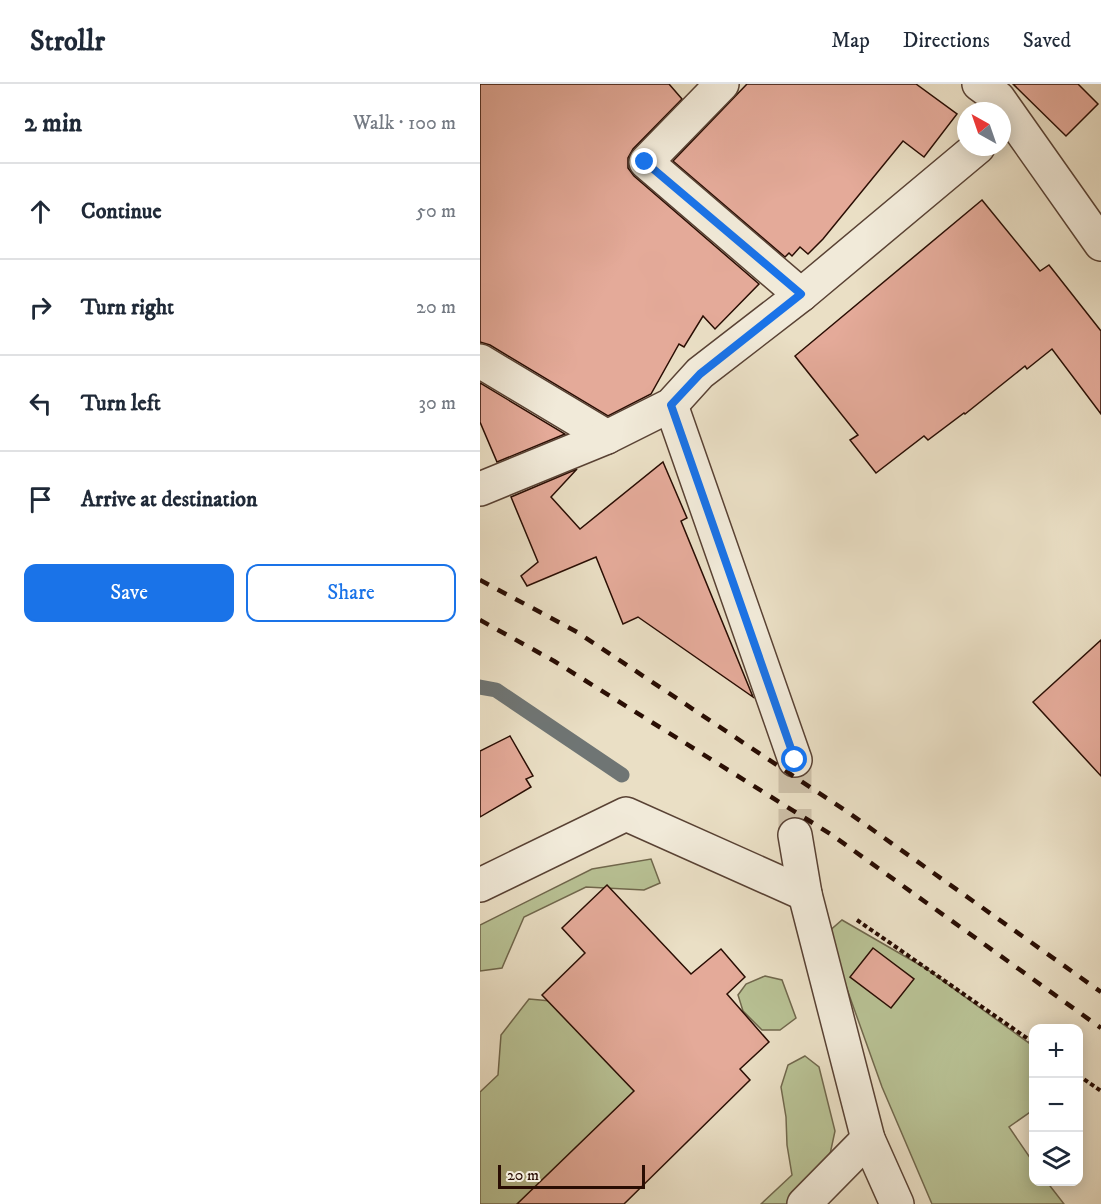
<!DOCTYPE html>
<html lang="en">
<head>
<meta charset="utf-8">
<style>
	:root { --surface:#fff; --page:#f6f6f7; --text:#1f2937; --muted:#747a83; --line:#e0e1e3; --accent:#1a73e8 }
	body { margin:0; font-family:"IM FELL DW Pica",serif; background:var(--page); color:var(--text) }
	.controls { position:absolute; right:18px; bottom:18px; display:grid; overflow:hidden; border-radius:12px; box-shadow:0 3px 15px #0003 }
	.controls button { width:54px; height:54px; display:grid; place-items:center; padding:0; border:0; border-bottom:2px solid var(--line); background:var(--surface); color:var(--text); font:30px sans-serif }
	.compass { position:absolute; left:477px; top:18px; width:54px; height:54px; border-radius:50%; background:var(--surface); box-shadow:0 3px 15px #0003; rotate:320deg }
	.scale { position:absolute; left:18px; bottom:15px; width:147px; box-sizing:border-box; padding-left:6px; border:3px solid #290d03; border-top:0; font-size:16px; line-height:21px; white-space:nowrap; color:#290d03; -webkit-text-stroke:4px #f1ead9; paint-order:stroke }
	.stop { position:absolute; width:18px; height:18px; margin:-14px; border:4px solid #1a73e8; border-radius:50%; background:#fff }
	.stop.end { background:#1a73e8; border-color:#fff; box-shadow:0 2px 6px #0008 }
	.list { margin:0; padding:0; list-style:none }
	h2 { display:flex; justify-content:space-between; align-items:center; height:78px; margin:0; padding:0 24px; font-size:26px }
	h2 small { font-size:20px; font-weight:400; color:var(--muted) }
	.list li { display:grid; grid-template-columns:39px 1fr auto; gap:18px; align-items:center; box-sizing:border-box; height:96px; padding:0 24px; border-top:2px solid var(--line) }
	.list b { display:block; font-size:22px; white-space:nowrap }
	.list em { font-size:20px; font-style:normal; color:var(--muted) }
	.actions { display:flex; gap:12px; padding:18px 24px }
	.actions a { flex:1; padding:14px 0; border:2px solid var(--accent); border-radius:12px; text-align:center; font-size:21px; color:var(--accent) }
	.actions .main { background:var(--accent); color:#fff }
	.icon { flex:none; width:33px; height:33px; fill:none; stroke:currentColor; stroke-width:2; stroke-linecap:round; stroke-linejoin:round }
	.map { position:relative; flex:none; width:621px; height:1120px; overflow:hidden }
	header { display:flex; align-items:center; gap:36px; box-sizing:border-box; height:84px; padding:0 30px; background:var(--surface); border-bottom:2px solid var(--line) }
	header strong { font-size:28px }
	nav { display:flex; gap:33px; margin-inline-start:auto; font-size:21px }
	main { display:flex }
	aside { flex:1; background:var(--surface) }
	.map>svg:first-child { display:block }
</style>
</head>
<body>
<header>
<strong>Strollr</strong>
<nav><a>Map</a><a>Directions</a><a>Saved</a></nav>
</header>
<main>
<aside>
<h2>2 min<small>Walk · 100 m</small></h2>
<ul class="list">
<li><svg class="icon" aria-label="ahead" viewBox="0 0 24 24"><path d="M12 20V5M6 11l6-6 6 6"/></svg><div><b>Continue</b></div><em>50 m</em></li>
<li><svg class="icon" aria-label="right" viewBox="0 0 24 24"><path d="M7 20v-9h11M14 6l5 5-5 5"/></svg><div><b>Turn right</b></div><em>20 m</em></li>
<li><svg class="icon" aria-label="left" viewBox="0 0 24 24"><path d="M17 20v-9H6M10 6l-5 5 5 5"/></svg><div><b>Turn left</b></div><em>30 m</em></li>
<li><svg class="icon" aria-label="arrive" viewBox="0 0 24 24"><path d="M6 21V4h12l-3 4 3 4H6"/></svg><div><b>Arrive at destination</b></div></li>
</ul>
<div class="actions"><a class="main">Save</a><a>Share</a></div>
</aside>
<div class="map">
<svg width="621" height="1120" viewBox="0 0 621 1120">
	<rect width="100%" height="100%" fill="#eadfc5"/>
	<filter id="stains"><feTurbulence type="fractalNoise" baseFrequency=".00333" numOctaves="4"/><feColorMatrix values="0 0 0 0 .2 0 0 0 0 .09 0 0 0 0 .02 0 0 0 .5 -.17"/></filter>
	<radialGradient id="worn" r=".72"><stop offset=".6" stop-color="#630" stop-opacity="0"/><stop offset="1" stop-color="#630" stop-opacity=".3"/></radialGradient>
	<!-- green -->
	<g fill="#b8c194" stroke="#70674c" stroke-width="1.5">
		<path d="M 171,775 L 180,799 L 164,806 L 106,803 L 44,833 L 22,884 L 0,887 L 0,841 L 112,785 Z"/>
		<path d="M 362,836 L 445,884 L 553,962 L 553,1026 L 529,1043 L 553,1078 L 554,1098 L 567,1098 L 584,1120 L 452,1120 L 402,1003 L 347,849 Z"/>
		<path d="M 285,892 L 302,896 L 316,934 L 300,946 L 282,946 L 263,927 L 258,911 L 266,900 Z"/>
		<path d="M 49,915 L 82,918 L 149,980 L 159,1022 L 49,1120 L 0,1120 L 0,1008 L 18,991 L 21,951 Z"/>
		<path d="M 325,972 L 339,983 L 355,1047 L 346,1089 L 315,1120 L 281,1120 L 312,1091 L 307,1061 L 306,1033 L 301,1003 L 308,981 Z"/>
	</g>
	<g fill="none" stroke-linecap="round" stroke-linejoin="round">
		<!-- stream -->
		<path stroke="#6f7574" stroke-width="15" d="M 0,603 L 16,606 L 142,691"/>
	</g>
	<!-- building -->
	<g fill="#e4aa99" stroke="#290d03" stroke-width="1.5">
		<path d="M 0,0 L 189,0 L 202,15 L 153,65 L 148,74 L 148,84 L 154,92 L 279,200 L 235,245 L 223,232 L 204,263 L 199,260 L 171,310 L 128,332 L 10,261 L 0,258 Z"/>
		<path d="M 267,0 L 436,0 L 477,30 L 444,73 L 423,57 L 343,155 L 328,170 L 320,163 L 312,172 L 309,169 L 305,173 L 193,77 Z"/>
		<path d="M 533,0 L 598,0 L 618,20 L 586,52 Z"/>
		<path d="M 502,116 L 560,187 L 569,181 L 621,247 L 621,330 L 572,265 L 547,285 L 545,282 L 485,330 L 484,329 L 448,356 L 444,352 L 396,389 L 370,356 L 378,351 L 315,272 Z"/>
		<path d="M 0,299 L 85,350 L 17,378 L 0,338 Z"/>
		<path d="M 183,378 L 207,434 L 201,437 L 273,613 L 158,533 L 143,540 L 116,473 L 47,502 L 41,492 L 58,478 L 31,413 L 97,385 L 71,413 L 100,445 Z"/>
		<path d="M 621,556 L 621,692 L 553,618 Z"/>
		<path d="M 30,652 L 53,692 L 46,695 L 51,703 L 0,733 L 0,667 Z"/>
		<path d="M 127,801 L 211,890 L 241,865 L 265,893 L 247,910 L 289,958 L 260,985 L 270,996 L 144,1120 L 37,1120 L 154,1007 L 62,911 L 105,869 L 82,844 Z"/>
		<path d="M 393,864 L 434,895 L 411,924 L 370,893 Z"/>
	</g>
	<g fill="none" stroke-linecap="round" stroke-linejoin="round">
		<!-- minor-tunnel -->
		<path stroke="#cdc0a8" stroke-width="33" stroke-dasharray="33 16" stroke-linecap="butt" d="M 315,676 L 315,751"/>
		<defs>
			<g id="minor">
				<path d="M 242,0 L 166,78 L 321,211"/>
				<path d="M 499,0 L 518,14 L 621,160"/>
				<path d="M 0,277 L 127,353"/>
				<path d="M 191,321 L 315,676"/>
				<path d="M 0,405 L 127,353 L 191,321 L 220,289 L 321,211 L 498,63"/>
				<path d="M 315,751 L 325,810 L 388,1055 L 417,1120"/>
				<path d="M 0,801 L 146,730 L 325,810"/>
				<path d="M 324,1120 L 388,1055"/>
			</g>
		</defs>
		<!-- minor casing -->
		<use href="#minor" stroke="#594234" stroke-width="36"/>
		<!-- path -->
		<g stroke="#290d03" stroke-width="4" stroke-dasharray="4.5 3" stroke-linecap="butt">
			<path d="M 377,836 L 554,959"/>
			<path d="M 598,991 L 621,1007"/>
		</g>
		<!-- minor -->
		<use href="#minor" stroke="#f1ead9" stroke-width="33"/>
		<!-- rail -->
		<g stroke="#290d03" stroke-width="4.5" stroke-dasharray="10 10" stroke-linecap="butt">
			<path d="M 0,496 L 97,548 L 369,729 L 621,908"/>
			<path d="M 0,536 L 74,577 L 352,751 L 621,944"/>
		</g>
	</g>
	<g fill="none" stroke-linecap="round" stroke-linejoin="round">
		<!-- route -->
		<path stroke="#1a73e8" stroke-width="8" d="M 165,78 L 321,210 L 220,290 L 191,321 L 315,676"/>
	</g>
	<rect width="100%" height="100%" filter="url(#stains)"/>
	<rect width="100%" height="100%" fill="url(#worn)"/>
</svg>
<div class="controls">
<button>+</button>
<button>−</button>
<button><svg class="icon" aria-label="layers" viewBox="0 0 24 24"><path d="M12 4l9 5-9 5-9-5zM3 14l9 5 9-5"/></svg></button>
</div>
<svg class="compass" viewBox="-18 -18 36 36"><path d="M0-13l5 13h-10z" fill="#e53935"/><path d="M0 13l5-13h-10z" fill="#747a83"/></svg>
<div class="scale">20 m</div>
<div class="stop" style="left:315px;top:676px"></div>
<div class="stop end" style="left:165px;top:78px"></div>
</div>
</main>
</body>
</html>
